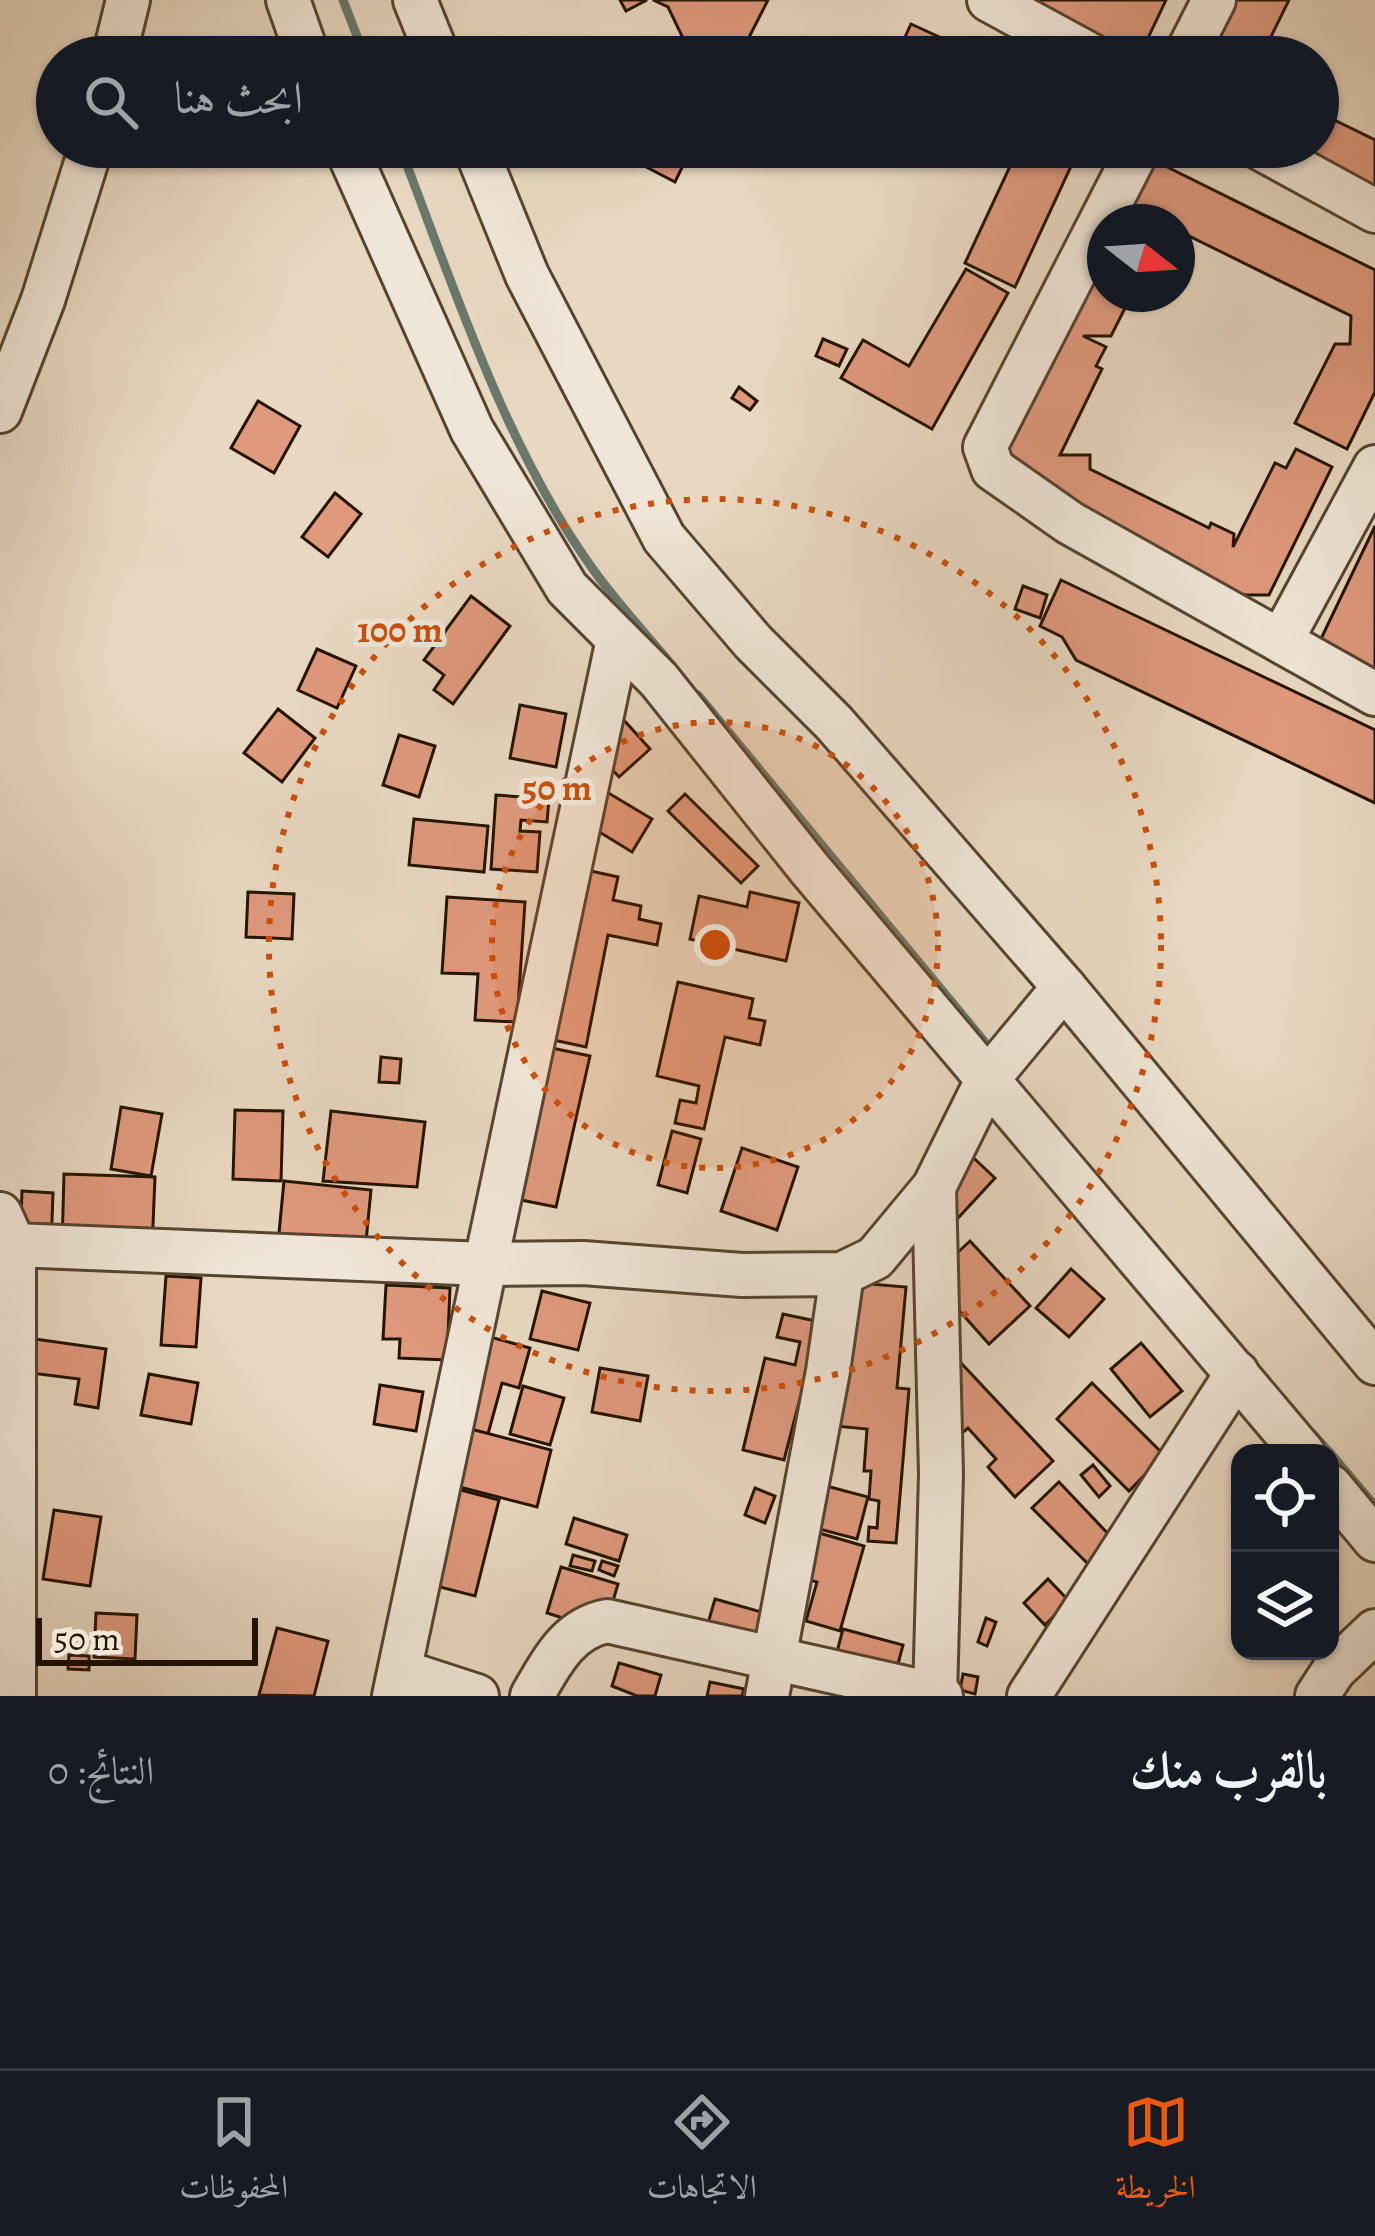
<!DOCTYPE html>
<html lang="ar">
<head>
<meta charset="utf-8">
<style>
	:root { --surface:#171b24; --page:#20242c; --text:#f1f3f6; --muted:#9ea1a6; --line:#363941; --accent:#ea580c }
	body { margin:0; font-family:Alegreya,Amiri,serif; background:var(--page); color:var(--text); direction:rtl }
	.controls { position:absolute; right:36px; bottom:36px; display:grid; overflow:hidden; border-radius:24px; box-shadow:0 3px 9px #0004 }
	.controls button { width:108px; height:108px; display:grid; place-items:center; padding:0; border:0; border-bottom:3px solid var(--line); background:var(--surface); color:var(--text); font:60px sans-serif }
	.compass { position:absolute; left:1087px; top:204px; width:108px; height:108px; border-radius:50%; background:var(--surface); box-shadow:0 3px 9px #0004; rotate:107deg }
	.scale { position:absolute; left:36px; bottom:30px; width:222px; box-sizing:border-box; padding-left:12px; border:6px solid #241400; border-top:0; font-size:33px; line-height:42px; white-space:nowrap; color:#241400; -webkit-text-stroke:9px #f0e6d7; paint-order:stroke }
	.list { margin:0; padding:0; list-style:none }
	h2 { display:flex; justify-content:space-between; align-items:center; height:156px; margin:0; padding:0 48px; font-size:51px }
	h2 small { font-size:39px; font-weight:400; color:var(--muted) }
	.icon { flex:none; width:66px; height:66px; fill:none; stroke:currentColor; stroke-width:2; stroke-linecap:round; stroke-linejoin:round }
	.map { position:relative; flex:none; width:1375px; height:1696px; overflow:hidden; direction:ltr }
	.search { position:absolute; background:var(--surface); box-shadow:0 3px 9px #0004; left:36px; right:36px; top:36px; height:132px; display:flex; align-items:center; gap:30px; box-sizing:border-box; padding:0 42px; border-radius:66px; color:var(--muted); font-size:45px }
	.sheet { height:372px; background:var(--surface) }
	nav { display:flex; justify-content:space-around; align-items:center; box-sizing:border-box; height:168px; border-top:3px solid var(--line); background:var(--surface); font-size:33px; color:var(--muted) }
	nav a { display:grid; justify-items:center; gap:6px }
	nav .on { color:var(--accent) }
	.map>svg:first-child { display:block }
</style>
</head>
<body>
<div class="map">
<svg width="1375" height="1696" viewBox="0 0 1375 1696">
	<rect width="100%" height="100%" fill="#e8d8c1"/>
	<filter id="stains"><feTurbulence type="fractalNoise" baseFrequency=".00167" numOctaves="4"/><feColorMatrix values="0 0 0 0 .2 0 0 0 0 .09 0 0 0 0 .02 0 0 0 .5 -.17"/></filter>
	<radialGradient id="worn" r=".72"><stop offset=".6" stop-color="#630" stop-opacity="0"/><stop offset="1" stop-color="#630" stop-opacity=".3"/></radialGradient>
	<g fill="none" stroke-linecap="round" stroke-linejoin="round">
		<!-- stream -->
		<g stroke="#69786a" stroke-width="9">
			<path d="M 343,0 L 365,57"/>
			<path d="M 400,147 C 454,287 506,450 595,572 C 618,604 646,634 671,664"/>
			<path d="M 698,695 L 993,1052"/>
			<path d="M 1312,1433 L 1330,1453"/>
			<path d="M 1330,1453 L 1375,1506"/>
		</g>
	</g>
	<!-- building -->
	<g fill="#df997d" stroke="#241400" stroke-width="3">
		<path d="M 620,0 L 647,0 L 626,11 Z"/>
		<path d="M 653,0 L 768,0 L 739,57 L 672,57 L 682,36 L 668,7 Z"/>
		<path d="M 992,0 L 1166,0 L 1139,57 L 1110,57 Z"/>
		<path d="M 1235,0 L 1289,0 L 1261,57 L 1208,57 Z"/>
		<path d="M 911,24 L 983,57 L 896,57 Z"/>
		<path d="M 1318,112 L 1375,140 L 1375,188 L 1291,147 L 1318,147 Z"/>
		<path d="M 608,147 L 692,147 L 675,182 Z"/>
		<path d="M 1019,147 L 1080,147 L 1015,287 L 965,263 Z"/>
		<path d="M 1149,158 L 1375,270 L 1375,392 L 1347,449 L 1295,423 L 1335,344 L 1350,344 L 1351,316 L 1177,230 L 1177,222 L 1118,222 Z"/>
		<path d="M 1105,249 L 1105,294 L 1142,294 L 1136,306 L 1126,306 L 1111,336 L 1083,336 L 1106,347 L 1096,366 L 1102,369 L 1060,455 L 1090,455 L 1090,469 L 1209,528 L 1211,523 L 1234,534 L 1233,547 L 1275,463 L 1286,468 L 1296,449 L 1332,467 L 1269,595 L 1208,595 L 988,487 Z"/>
		<path d="M 966,269 L 1008,293 L 932,429 L 841,378 L 863,340 L 909,366 Z"/>
		<path d="M 823,339 L 847,349 L 839,366 L 816,356 Z"/>
		<path d="M 739,387 L 757,401 L 750,410 L 732,398 Z"/>
		<path d="M 258,401 L 300,426 L 274,473 L 231,448 Z"/>
		<path d="M 335,493 L 361,514 L 328,557 L 302,537 Z"/>
		<path d="M 1375,526 L 1375,672 L 1318,645 Z"/>
		<path d="M 1061,580 L 1375,730 L 1375,803 L 1076,660 L 1062,637 L 1040,626 Z"/>
		<path d="M 1023,586 L 1047,595 L 1040,618 L 1015,609 Z"/>
		<path d="M 471,596 L 510,626 L 453,704 L 434,690 L 444,675 L 424,660 Z"/>
		<path d="M 317,649 L 356,666 L 337,708 L 298,690 Z"/>
		<path d="M 520,705 L 566,714 L 556,767 L 510,758 Z"/>
		<path d="M 612,707 L 650,749 L 619,777 L 581,736 Z"/>
		<path d="M 278,709 L 315,738 L 282,782 L 244,753 Z"/>
		<path d="M 399,735 L 435,746 L 419,797 L 383,785 Z"/>
		<path d="M 595,785 L 652,819 L 632,852 L 575,817 Z"/>
		<path d="M 685,794 L 758,866 L 741,883 L 668,811 Z"/>
		<path d="M 496,795 L 549,799 L 547,822 L 521,820 L 520,831 L 540,832 L 537,872 L 491,869 Z"/>
		<path d="M 414,819 L 488,826 L 484,872 L 409,865 Z"/>
		<path d="M 577,868 L 618,877 L 613,900 L 641,906 L 639,919 L 661,924 L 657,945 L 608,935 L 586,1047 L 544,1038 Z"/>
		<path d="M 248,892 L 294,894 L 292,939 L 246,937 Z"/>
		<path d="M 750,892 L 799,903 L 786,961 L 690,939 L 699,896 L 747,907 Z"/>
		<path d="M 447,897 L 525,902 L 517,1022 L 475,1020 L 478,974 L 442,973 Z"/>
		<path d="M 678,982 L 753,999 L 749,1018 L 765,1021 L 760,1045 L 725,1037 L 704,1129 L 675,1123 L 680,1100 L 696,1103 L 699,1086 L 657,1076 Z"/>
		<path d="M 547,1047 L 590,1056 L 556,1207 L 516,1199 Z"/>
		<path d="M 381,1057 L 401,1059 L 399,1083 L 379,1082 Z"/>
		<path d="M 121,1107 L 162,1114 L 151,1176 L 111,1169 Z"/>
		<path d="M 235,1110 L 283,1111 L 281,1181 L 233,1179 Z"/>
		<path d="M 331,1111 L 425,1122 L 417,1187 L 323,1181 Z"/>
		<path d="M 672,1131 L 701,1139 L 687,1193 L 658,1185 Z"/>
		<path d="M 742,1148 L 798,1167 L 777,1230 L 721,1211 Z"/>
		<path d="M 964,1149 L 995,1178 L 958,1218 L 927,1189 Z"/>
		<path d="M 64,1174 L 155,1177 L 152,1249 L 62,1246 Z"/>
		<path d="M 284,1181 L 371,1190 L 364,1262 L 277,1254 Z"/>
		<path d="M 22,1191 L 53,1193 L 51,1247 L 20,1245 Z"/>
		<path d="M 970,1241 L 1030,1306 L 989,1344 L 930,1278 Z"/>
		<path d="M 1071,1269 L 1104,1299 L 1069,1337 L 1036,1308 Z"/>
		<path d="M 166,1276 L 201,1278 L 196,1347 L 161,1345 Z"/>
		<path d="M 847,1282 L 906,1287 L 897,1388 L 909,1389 L 896,1543 L 868,1541 L 869,1527 L 877,1528 L 879,1501 L 869,1499 L 871,1471 L 864,1471 L 867,1429 L 835,1426 Z"/>
		<path d="M 386,1285 L 450,1288 L 447,1360 L 399,1358 L 400,1339 L 383,1339 Z"/>
		<path d="M 542,1291 L 590,1303 L 578,1350 L 530,1339 Z"/>
		<path d="M 783,1314 L 820,1322 L 784,1460 L 743,1450 L 765,1358 L 795,1365 L 800,1342 L 777,1337 Z"/>
		<path d="M 483,1335 L 530,1348 L 519,1388 L 502,1383 L 488,1434 L 459,1426 Z"/>
		<path d="M 35,1339 L 106,1349 L 98,1408 L 75,1404 L 79,1379 L 31,1373 Z"/>
		<path d="M 1141,1343 L 1182,1391 L 1150,1417 L 1111,1369 Z"/>
		<path d="M 962,1364 L 1053,1461 L 1015,1497 L 988,1467 L 996,1459 L 968,1428 L 955,1439 L 921,1402 Z"/>
		<path d="M 600,1368 L 648,1376 L 640,1421 L 592,1412 Z"/>
		<path d="M 149,1374 L 198,1383 L 191,1424 L 141,1415 Z"/>
		<path d="M 1092,1383 L 1164,1455 L 1129,1491 L 1057,1419 Z"/>
		<path d="M 380,1385 L 423,1392 L 416,1431 L 374,1424 Z"/>
		<path d="M 523,1386 L 564,1398 L 550,1445 L 510,1434 Z"/>
		<path d="M 463,1427 L 551,1450 L 537,1507 L 448,1484 Z"/>
		<path d="M 1093,1465 L 1110,1486 L 1099,1497 L 1081,1475 Z"/>
		<path d="M 1059,1482 L 1113,1539 L 1088,1564 L 1032,1508 Z"/>
		<path d="M 815,1483 L 868,1497 L 857,1539 L 804,1525 Z"/>
		<path d="M 755,1488 L 775,1496 L 765,1523 L 745,1515 Z"/>
		<path d="M 457,1489 L 499,1500 L 475,1596 L 432,1585 Z"/>
		<path d="M 54,1510 L 101,1517 L 90,1586 L 43,1579 Z"/>
		<path d="M 574,1518 L 627,1535 L 619,1561 L 566,1544 Z"/>
		<path d="M 809,1530 L 864,1546 L 840,1631 L 806,1621 L 817,1582 L 796,1576 Z"/>
		<path d="M 573,1555 L 595,1561 L 592,1571 L 570,1566 Z"/>
		<path d="M 602,1561 L 618,1566 L 614,1576 L 599,1570 Z"/>
		<path d="M 561,1567 L 618,1584 L 604,1631 L 547,1613 Z"/>
		<path d="M 1048,1579 L 1069,1601 L 1045,1625 L 1024,1603 Z"/>
		<path d="M 715,1599 L 765,1613 L 752,1660 L 704,1637 Z"/>
		<path d="M 96,1613 L 137,1615 L 135,1659 L 94,1657 Z"/>
		<path d="M 986,1618 L 996,1622 L 987,1646 L 978,1642 Z"/>
		<path d="M 277,1628 L 328,1641 L 314,1696 L 259,1695 Z"/>
		<path d="M 843,1629 L 903,1645 L 890,1694 L 830,1678 Z"/>
		<path d="M 69,1655 L 89,1656 L 89,1670 L 68,1669 Z"/>
		<path d="M 619,1663 L 661,1675 L 655,1696 L 637,1696 L 612,1686 Z"/>
		<path d="M 963,1674 L 978,1677 L 975,1694 L 960,1690 Z"/>
		<path d="M 710,1682 L 744,1689 L 742,1696 L 707,1696 Z"/>
	</g>
	<g fill="none" stroke-linecap="round" stroke-linejoin="round">
		<defs>
			<g id="minor">
				<path d="M 288,0 L 308,57"/>
				<path d="M 415,0 L 438,57"/>
				<path d="M 989,0 L 1094,57"/>
				<path d="M 114,57 L 128,0"/>
				<path d="M 1185,57 L 1214,0"/>
				<path d="M 346,147 L 472,430 L 567,588 L 659,680 L 809,868 L 1303,1453"/>
				<path d="M 475,147 L 527,275 L 664,538 L 753,642 L 834,723 L 1064,987 L 1375,1363"/>
				<path d="M 1139,147 L 985,447 L 993,469 L 1070,523 L 1375,694"/>
				<path d="M 1258,147 L 1375,211"/>
				<path d="M 0,411 L 43,300 L 91,147"/>
				<path d="M 1281,641 L 1375,467"/>
				<path d="M 934,1187 L 941,1474 L 935,1696"/>
				<path d="M 0,1214 L 14,1245 L 14,1696"/>
				<path d="M 14,1245 L 485,1264 L 583,1263 L 742,1275 L 842,1274 L 875,1258 L 934,1187 L 987,1080 L 1064,987"/>
				<path d="M 1330,1486 L 1375,1540"/>
				<path d="M 400,1671 L 477,1696"/>
				<path d="M 394,1696 L 618,639"/>
				<path d="M 532,1696 C 551,1663 567,1629 607,1621 L 941,1696"/>
				<path d="M 767,1696 L 828,1371 L 842,1274"/>
				<path d="M 1029,1696 L 1237,1373"/>
				<path d="M 1317,1696 L 1334,1670 L 1375,1631"/>
			</g>
		</defs>
		<!-- minor casing -->
		<use href="#minor" stroke="#554530" stroke-width="48"/>
		<!-- minor -->
		<use href="#minor" stroke="#f0e6d7" stroke-width="42"/>
	</g>
	<!-- distance rings -->
	<circle cx="715" cy="945" r="223" fill="#cb4f0a" fill-opacity=".12"/>
	<g fill="none" stroke="#cb4f0a" stroke-width="6" stroke-dasharray="6 12">
		<circle cx="715" cy="945" r="223"/>
		<circle cx="715" cy="945" r="446"/>
	</g>
	<circle cx="715" cy="945" r="18" fill="#cb4f0a" stroke="#f0e6d7" stroke-width="6"/>
	<g font-size="36" text-anchor="middle" font-weight="bold" fill="#cb4f0a" stroke="#f0e6d7" stroke-width="10" stroke-linejoin="round" paint-order="stroke">
		<text x="400" y="642">100 m</text>
		<text x="557" y="800">50 m</text>
	</g>
	<rect width="100%" height="100%" filter="url(#stains)"/>
	<rect width="100%" height="100%" fill="url(#worn)"/>
</svg>
<div class="controls">
<button><svg class="icon" aria-label="locate" viewBox="0 0 24 24"><circle cx="12" cy="12" r="6"/><path d="M12 2v4M12 18v4M2 12h4M18 12h4"/></svg></button>
<button><svg class="icon" aria-label="layers" viewBox="0 0 24 24"><path d="M12 4l9 5-9 5-9-5zM3 14l9 5 9-5"/></svg></button>
</div>
<svg class="compass" viewBox="-18 -18 36 36"><path d="M0-13l5 13h-10z" fill="#e53935"/><path d="M0 13l5-13h-10z" fill="#9ea1a6"/></svg>
<div class="scale">50 m</div>
<div class="search"><svg class="icon" aria-label="search" viewBox="0 0 24 24"><circle cx="10" cy="10" r="6"/><path d="M15 15l6 6"/></svg>ابحث هنا</div>
</div>
<section class="sheet">
<h2>بالقرب منك<small>النتائج: 0</small></h2>
<ul class="list">
</ul>
</section>
<nav>
<a class="on"><svg class="icon" aria-label="map" viewBox="0 0 24 24"><path d="M3 6l6-2 6 2 6-2v14l-6 2-6-2-6 2zM9 4v14M15 6v14"/></svg>الخريطة</a>
<a><svg class="icon" aria-label="directions" viewBox="0 0 24 24"><path d="M12 3l9 9-9 9-9-9zM9 14v-3h6M13 9l2 2-2 2"/></svg>الاتجاهات</a>
<a><svg class="icon" aria-label="saved" viewBox="0 0 24 24"><path d="M7 4h10v16l-5-4-5 4z"/></svg>المحفوظات</a>
</nav>
</body>
</html>
